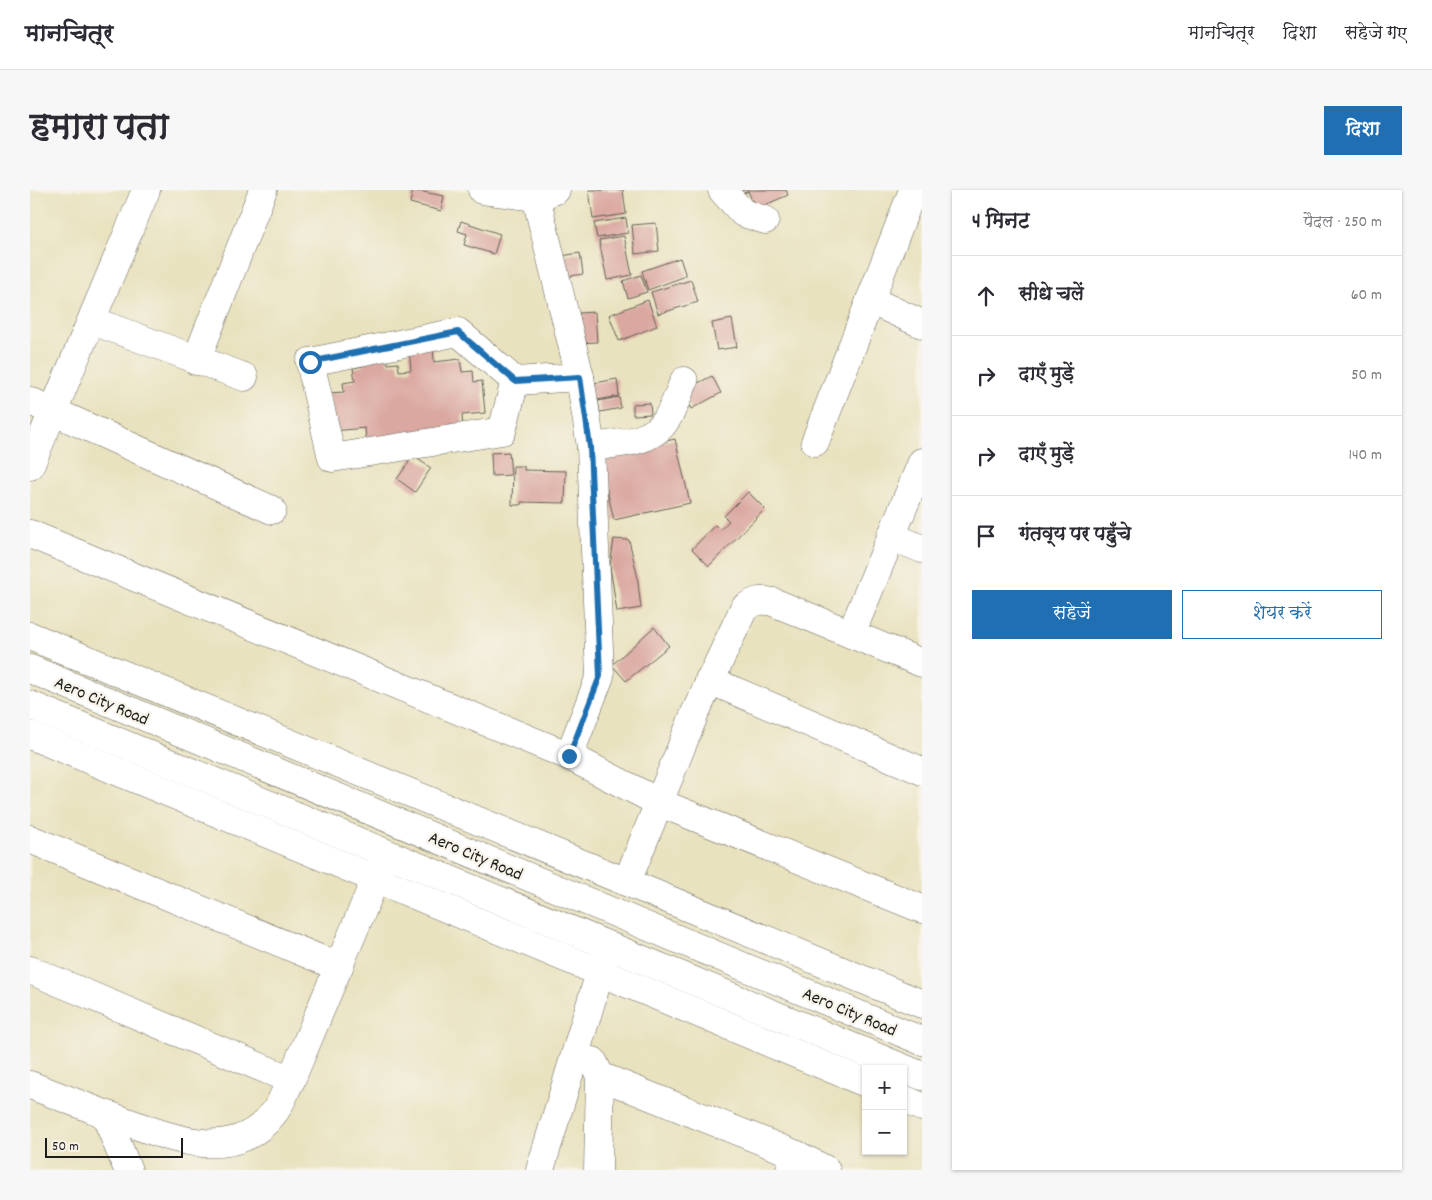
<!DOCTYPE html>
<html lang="hi">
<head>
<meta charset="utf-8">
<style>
	:root { --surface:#fff; --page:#f7f7f7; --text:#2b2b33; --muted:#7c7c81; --line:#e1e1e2; --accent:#1f6fb2 }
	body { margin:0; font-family:Dekko,"Playpen Sans Deva",sans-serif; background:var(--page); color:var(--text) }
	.controls { position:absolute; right:15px; bottom:15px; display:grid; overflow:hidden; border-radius:0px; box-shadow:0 1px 4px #0004 }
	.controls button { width:45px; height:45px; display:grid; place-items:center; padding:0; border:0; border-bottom:1px solid var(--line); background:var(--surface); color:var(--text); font:25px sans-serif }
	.scale { position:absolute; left:15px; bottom:12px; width:138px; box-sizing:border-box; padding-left:5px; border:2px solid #1c1c1c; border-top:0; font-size:14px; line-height:18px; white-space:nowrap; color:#1c1c1c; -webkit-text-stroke:4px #f7f3e8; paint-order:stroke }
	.stop { position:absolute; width:15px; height:15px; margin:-11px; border:4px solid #1f6fb2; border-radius:50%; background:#fff }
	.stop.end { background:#1f6fb2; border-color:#fff; box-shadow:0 1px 5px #0008 }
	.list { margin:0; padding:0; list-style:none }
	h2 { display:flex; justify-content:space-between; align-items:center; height:65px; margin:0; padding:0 20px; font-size:21px }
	h2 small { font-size:16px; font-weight:400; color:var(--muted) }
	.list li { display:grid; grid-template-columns:32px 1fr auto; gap:15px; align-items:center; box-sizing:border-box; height:80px; padding:0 20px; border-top:1px solid var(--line) }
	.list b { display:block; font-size:19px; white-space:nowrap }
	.list em { font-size:16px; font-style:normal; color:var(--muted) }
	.actions { display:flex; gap:10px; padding:15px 20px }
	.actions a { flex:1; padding:11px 0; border:1px solid var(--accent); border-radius:0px; text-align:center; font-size:18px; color:var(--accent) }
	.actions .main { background:var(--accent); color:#fff }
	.icon { flex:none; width:28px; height:28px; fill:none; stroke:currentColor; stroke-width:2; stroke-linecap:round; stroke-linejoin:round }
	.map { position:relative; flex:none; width:892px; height:980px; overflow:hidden; border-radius:0px }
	header { display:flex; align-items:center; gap:30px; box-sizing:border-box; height:70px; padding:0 25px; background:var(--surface); border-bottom:1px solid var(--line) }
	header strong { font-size:24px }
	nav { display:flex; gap:28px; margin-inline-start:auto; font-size:18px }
	.intro { display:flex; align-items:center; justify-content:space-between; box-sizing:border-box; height:120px; padding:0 30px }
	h1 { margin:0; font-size:35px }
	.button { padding:12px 22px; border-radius:0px; background:var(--accent); color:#fff; font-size:18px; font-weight:700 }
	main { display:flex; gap:30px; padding:0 30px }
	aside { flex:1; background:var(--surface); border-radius:0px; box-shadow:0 1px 4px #0004 }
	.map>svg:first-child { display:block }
</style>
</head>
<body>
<header>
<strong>मानचित्र</strong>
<nav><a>मानचित्र</a><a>दिशा</a><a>सहेजे गए</a></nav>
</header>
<div class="intro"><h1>हमारा पता</h1><a class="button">दिशा</a></div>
<main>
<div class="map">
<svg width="892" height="980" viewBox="0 0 892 980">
	<rect width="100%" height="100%" fill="#f7f3e8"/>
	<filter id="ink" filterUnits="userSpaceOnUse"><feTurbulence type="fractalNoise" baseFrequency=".02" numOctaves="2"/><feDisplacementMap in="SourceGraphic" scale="10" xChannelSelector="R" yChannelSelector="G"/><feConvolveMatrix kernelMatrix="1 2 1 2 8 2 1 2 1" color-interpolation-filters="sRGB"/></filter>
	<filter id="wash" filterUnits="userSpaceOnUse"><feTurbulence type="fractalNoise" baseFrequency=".0096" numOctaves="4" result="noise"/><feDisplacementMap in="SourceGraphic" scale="20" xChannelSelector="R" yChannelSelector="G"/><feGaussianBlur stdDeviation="1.12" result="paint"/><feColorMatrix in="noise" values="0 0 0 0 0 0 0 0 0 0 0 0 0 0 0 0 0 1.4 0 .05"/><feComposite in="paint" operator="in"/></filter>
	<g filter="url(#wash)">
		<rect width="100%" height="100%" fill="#e9e2bf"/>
		<g id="blocks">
			<!-- building -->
			<g fill="#daa8a0">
				<path d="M 383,0 L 414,6 L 411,21 L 380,13 Z"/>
				<path d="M 559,0 L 593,0 L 596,24 L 563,29 Z"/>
				<path d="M 711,0 L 756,0 L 758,5 L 726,19 L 718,1 L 713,4 Z"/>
				<path d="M 596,28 L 598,43 L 567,48 L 564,33 Z"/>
				<path d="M 431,31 L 470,44 L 464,64 L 434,55 L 437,44 L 428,41 Z"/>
				<path d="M 626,33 L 629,61 L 605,64 L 602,35 Z"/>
				<path d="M 594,46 L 602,85 L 577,90 L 569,50 Z"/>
				<path d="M 550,63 L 553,84 L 534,87 L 531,66 Z"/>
				<path d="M 650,68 L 656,86 L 618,100 L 612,81 Z"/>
				<path d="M 611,85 L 617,102 L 598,108 L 593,91 Z"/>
				<path d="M 661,90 L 668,112 L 628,124 L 621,102 Z"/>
				<path d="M 618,110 L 627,136 L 589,151 L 579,125 Z"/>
				<path d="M 565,122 L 567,152 L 551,153 L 549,123 Z"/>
				<path d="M 702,129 L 707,157 L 687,160 L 682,133 Z"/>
				<path d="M 403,156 L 404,172 L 430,169 L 432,182 L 443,181 L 444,192 L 452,191 L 455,223 L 432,225 L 433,244 L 336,249 L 335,238 L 303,241 L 299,203 L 314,202 L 313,193 L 325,191 L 323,178 L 333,176 L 332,168 L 357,165 L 358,174 L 368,173 L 369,181 L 381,180 L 379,159 Z"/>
				<path d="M 682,186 L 691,203 L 661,219 L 652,201 Z"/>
				<path d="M 587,189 L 589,206 L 562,211 L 559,194 Z"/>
				<path d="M 589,207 L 591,218 L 570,222 L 568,211 Z"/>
				<path d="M 620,213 L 621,224 L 603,225 L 603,214 Z"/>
				<path d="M 645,249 L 660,313 L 584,330 L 569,266 Z"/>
				<path d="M 479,262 L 481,285 L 462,286 L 461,263 Z"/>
				<path d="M 383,266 L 401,278 L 385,302 L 367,289 Z"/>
				<path d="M 483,276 L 494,276 L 494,280 L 536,281 L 535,313 L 491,312 L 491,315 L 482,315 Z"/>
				<path d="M 718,302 L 735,319 L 679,376 L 662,359 L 685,335 L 690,340 L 699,331 L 694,326 Z"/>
				<path d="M 584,349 L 599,350 L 607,384 L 611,418 L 587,422 L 580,376 Z"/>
				<path d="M 624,437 L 639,456 L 596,491 L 582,475 Z"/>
			</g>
		</g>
	</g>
	<g filter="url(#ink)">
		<use href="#blocks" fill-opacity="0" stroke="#646155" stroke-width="1"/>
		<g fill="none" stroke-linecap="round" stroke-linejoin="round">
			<defs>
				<g id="minor">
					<path d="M 452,0 L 506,7 L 526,0"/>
					<path d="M 692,0 L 713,23 L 735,30"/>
					<path d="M 506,7 L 550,187 L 561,257 L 570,486 L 539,566"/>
					<path d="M 840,110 L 892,134"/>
					<path d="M 63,131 L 214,187"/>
					<path d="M 166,171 L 233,0"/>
					<path d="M 485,191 L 472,241 L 302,268 L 280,172 L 428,142 L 485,191 L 550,187"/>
					<path d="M 0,211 L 242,320"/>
					<path d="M 785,252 L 883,0"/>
					<path d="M 561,257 C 586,253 621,254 636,230 C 644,219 648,204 654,191"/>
					<path d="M 0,276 L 116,0"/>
					<path d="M 0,344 L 539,566 L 630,613 L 892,719"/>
					<path d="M 861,346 L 892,359"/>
					<path d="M 821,444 L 892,473"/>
					<path d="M 0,446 L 892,814"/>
					<path d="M 0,479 L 892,851"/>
					<path d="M 679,490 L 892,581"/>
					<path d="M 0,515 L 892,886"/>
					<path d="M 0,545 L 836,893"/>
					<path d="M 0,649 L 309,777"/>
					<path d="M 597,692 L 665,523 L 714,418 C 725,411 730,409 743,412 L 821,444 L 892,272"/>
					<path d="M 0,780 L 261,890"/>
					<path d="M 563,871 L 570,886 L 568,980"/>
					<path d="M 570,886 L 767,965"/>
					<path d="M 0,895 L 75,924"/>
					<path d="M 873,909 L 892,917"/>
					<path d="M 98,980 L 75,924 C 129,942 199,980 243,924 C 251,915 255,901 261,890 L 353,671"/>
					<path d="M 510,980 L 575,766"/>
					<path d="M 760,980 L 767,965 L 796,980"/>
				</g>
			</defs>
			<!-- minor casing -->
			<use href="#minor" stroke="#646155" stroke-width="29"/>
			<!-- minor -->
			<use href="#minor" stroke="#fff" stroke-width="28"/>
		</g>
	</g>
	<g fill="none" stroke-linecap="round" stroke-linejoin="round" filter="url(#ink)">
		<!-- route -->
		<path stroke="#1f6fb2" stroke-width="6" d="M 280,172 L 428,142 L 485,191 L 550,187 L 560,257 L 570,486 L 539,566"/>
	</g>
	<g text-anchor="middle" stroke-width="4.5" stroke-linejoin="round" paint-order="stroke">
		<!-- street labels -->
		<g font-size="18" fill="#1c1c1c" stroke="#f7f3e8">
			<text transform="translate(72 510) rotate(23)" y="6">Aero City Road</text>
			<text transform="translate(446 665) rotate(23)" y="6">Aero City Road</text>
			<text transform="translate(820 821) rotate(23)" y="6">Aero City Road</text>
		</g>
	</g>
</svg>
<div class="controls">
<button>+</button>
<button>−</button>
</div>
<div class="scale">50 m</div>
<div class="stop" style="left:280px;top:172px"></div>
<div class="stop end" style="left:539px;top:566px"></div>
</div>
<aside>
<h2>4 मिनट<small>पैदल · 250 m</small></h2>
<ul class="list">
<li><svg class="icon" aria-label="ahead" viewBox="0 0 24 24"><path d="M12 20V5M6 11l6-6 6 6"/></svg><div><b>सीधे चलें</b></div><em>60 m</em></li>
<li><svg class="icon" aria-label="right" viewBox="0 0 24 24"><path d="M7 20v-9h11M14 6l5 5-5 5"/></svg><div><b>दाएँ मुड़ें</b></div><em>50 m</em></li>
<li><svg class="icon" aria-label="right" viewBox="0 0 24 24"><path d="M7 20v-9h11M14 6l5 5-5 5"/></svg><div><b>दाएँ मुड़ें</b></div><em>140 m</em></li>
<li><svg class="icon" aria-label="arrive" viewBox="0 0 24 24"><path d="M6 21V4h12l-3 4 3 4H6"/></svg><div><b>गंतव्य पर पहुँचे</b></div></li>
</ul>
<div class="actions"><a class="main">सहेजें</a><a>शेयर करें</a></div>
</aside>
</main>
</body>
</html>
